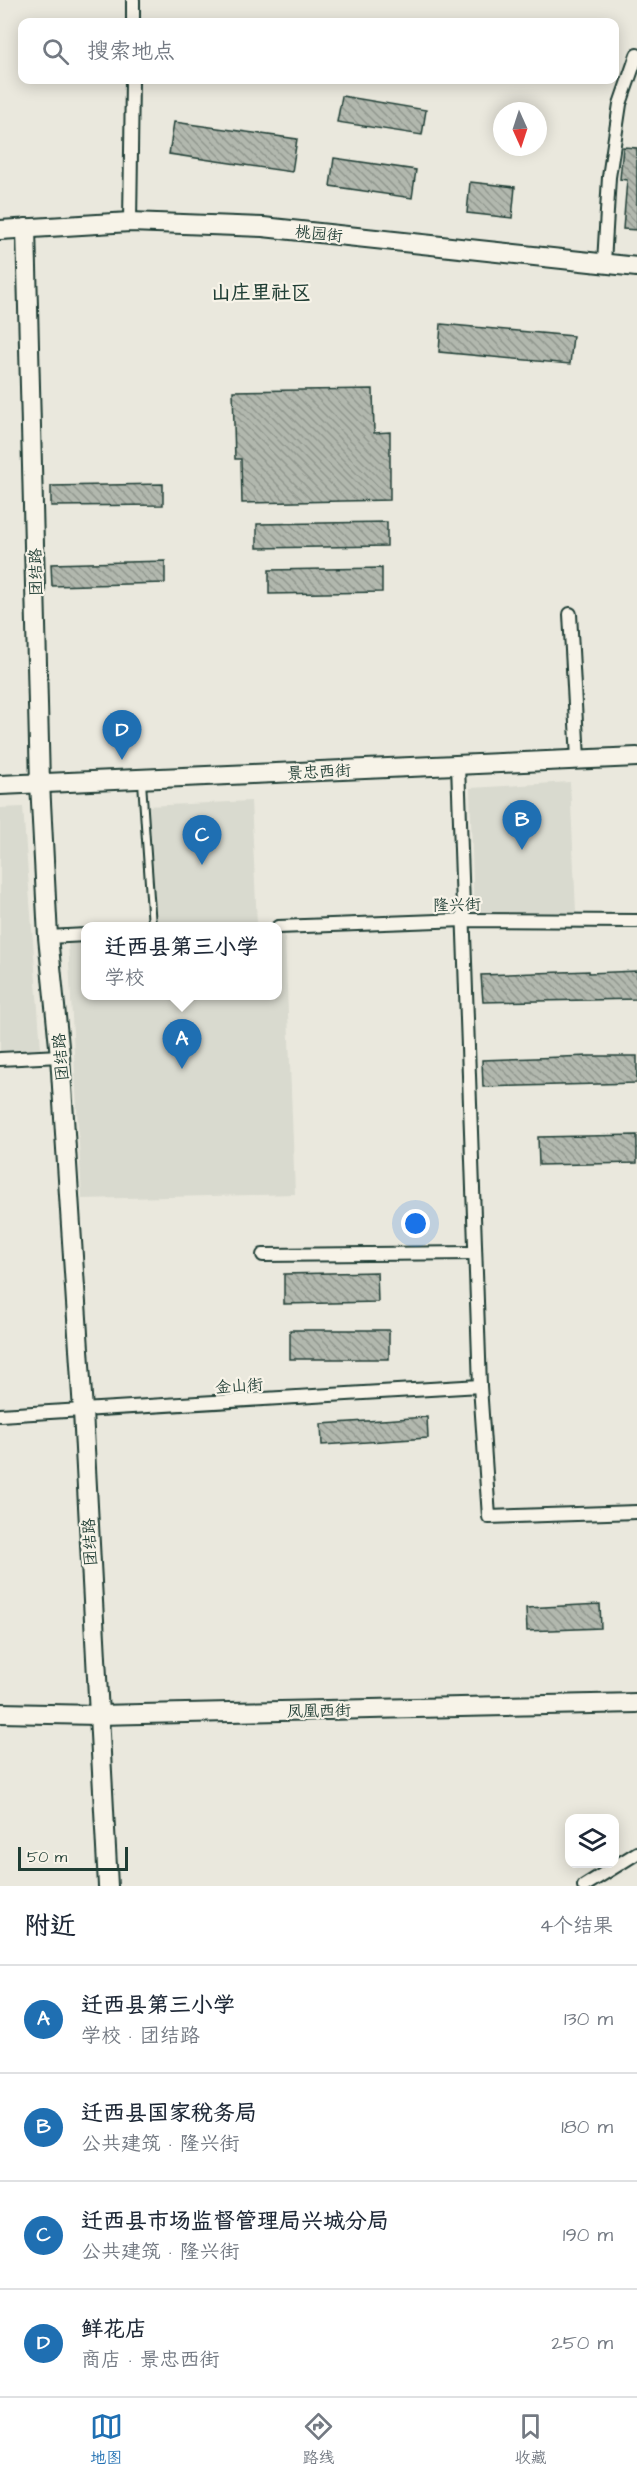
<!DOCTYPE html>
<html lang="zh">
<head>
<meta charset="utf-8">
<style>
	:root { --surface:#fff; --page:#f2f2f3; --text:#1f2937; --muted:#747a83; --line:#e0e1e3; --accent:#1f6fb2 }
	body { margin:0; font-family:"Architects Daughter","LXGW WenKai TC",sans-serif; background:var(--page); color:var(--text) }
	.controls { position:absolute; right:18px; bottom:18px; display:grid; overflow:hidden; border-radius:12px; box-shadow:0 3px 15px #0003 }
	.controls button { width:54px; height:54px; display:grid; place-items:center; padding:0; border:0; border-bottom:2px solid var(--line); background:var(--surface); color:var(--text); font:30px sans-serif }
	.compass { position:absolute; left:493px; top:102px; width:54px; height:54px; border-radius:50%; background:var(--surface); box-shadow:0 3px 15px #0003; rotate:177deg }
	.scale { position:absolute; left:18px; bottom:15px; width:110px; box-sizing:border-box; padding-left:6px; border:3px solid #1f3d34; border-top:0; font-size:16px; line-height:21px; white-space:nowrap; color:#1f3d34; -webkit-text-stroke:4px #f7f3e8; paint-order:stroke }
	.you { position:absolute; left:416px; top:1224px; width:21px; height:21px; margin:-15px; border:4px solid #fff; border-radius:50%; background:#1a73e8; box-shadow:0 0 0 9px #1a73e833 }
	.badge { display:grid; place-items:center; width:39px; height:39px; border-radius:50%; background:var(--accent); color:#fff; font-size:20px; font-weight:700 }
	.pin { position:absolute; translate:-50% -50px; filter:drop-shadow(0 2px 3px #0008) }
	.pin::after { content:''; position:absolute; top:32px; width:21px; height:18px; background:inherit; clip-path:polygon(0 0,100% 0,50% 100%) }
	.popup { position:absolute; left:81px; top:922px; width:201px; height:78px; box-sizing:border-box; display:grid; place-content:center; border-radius:12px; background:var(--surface); filter:drop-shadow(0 2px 4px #0005); font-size:20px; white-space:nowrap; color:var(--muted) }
	.popup b { font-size:22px; color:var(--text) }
	.popup::after { content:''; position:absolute; left:50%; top:100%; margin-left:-12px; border:12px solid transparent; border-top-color:var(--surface) }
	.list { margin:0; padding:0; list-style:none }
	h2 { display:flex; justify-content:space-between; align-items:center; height:78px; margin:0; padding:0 24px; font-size:26px }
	h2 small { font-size:20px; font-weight:400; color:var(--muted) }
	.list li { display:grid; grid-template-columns:39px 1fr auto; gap:18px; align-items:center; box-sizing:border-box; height:108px; padding:0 24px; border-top:2px solid var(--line) }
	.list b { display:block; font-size:22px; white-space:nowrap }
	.list p { margin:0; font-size:20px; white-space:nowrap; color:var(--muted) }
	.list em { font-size:20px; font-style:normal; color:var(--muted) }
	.icon { flex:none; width:33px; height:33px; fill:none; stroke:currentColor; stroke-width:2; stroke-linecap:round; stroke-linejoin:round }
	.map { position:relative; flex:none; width:637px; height:1886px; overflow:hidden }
	.search { position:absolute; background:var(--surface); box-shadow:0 3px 15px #0003; left:18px; right:18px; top:18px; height:66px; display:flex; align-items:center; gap:15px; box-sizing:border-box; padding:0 21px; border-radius:12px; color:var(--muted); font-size:22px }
	.sheet { height:510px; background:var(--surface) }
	nav { display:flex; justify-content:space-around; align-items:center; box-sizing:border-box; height:84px; border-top:2px solid var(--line); background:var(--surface); font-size:16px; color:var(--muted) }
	nav a { display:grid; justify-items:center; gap:3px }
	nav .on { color:var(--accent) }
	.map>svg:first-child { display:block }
</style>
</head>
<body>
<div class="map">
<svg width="637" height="1886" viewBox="0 0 637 1886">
	<defs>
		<pattern id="building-back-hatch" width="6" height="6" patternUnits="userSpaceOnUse" patternTransform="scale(1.5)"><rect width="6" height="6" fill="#b2b8ae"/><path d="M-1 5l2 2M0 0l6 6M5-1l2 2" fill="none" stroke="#90978e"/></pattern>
	</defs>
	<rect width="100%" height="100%" fill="#eae8dd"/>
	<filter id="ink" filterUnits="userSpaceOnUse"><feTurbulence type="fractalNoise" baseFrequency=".0167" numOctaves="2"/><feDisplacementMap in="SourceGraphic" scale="12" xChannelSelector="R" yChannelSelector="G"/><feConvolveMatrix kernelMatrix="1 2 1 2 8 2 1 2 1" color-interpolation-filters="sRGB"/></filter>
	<g filter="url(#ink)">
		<!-- built -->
		<g fill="#d9dacf">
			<path d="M 570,782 L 576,912 L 474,914 L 470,788 Z"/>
			<path d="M 251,801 L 257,924 L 153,926 L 146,806 Z"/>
			<path d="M 23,807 L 41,1049 L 0,1051 L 0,808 Z"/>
			<path d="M 278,935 L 285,935 L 295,1194 L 82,1199 L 68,944 L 86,943 L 86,996 L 278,996 Z"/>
		</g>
		<!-- building -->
		<g fill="url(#building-back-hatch)" stroke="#1f3d34" stroke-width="1.5">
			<path d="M 342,96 L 426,110 L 422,135 L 337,122 Z"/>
			<path d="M 174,122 L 297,139 L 292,172 L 169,154 Z"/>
			<path d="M 623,147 L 637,148 L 637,230 L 623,229 L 627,180 L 620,179 Z"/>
			<path d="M 334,158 L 416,170 L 412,198 L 330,186 Z"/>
			<path d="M 470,182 L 515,187 L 512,218 L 467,213 Z"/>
			<path d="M 441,324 L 573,336 L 570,364 L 439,352 Z"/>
			<path d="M 373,389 L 374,433 L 390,432 L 390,500 L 242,503 L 241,459 L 235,459 L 233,391 Z"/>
			<path d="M 163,484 L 163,505 L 51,506 L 51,486 Z"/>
			<path d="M 387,522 L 387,546 L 257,548 L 257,524 Z"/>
			<path d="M 165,561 L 165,583 L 52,586 L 51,564 Z"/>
			<path d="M 382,568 L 382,592 L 269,594 L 269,570 Z"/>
			<path d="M 589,971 L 589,973 L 637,971 L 637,999 L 483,1002 L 481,975 Z"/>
			<path d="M 589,1056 L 637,1056 L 637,1083 L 483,1087 L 482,1060 Z"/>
			<path d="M 637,1135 L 637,1163 L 539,1165 L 538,1137 Z"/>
			<path d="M 377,1272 L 378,1302 L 284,1304 L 284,1274 Z"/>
			<rect x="290" y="1330" width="99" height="29"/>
			<path d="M 427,1417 L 428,1438 L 322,1445 L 321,1424 Z"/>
			<path d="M 600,1604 L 601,1628 L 527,1631 L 526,1608 Z"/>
		</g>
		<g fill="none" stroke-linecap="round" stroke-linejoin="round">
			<defs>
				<path id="lane" d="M 142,782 L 152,926"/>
				<g id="street">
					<path d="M 133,22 L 133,0"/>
					<path d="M 130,222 L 132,80"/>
					<path d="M 604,263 L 609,177 L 620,104 L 637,55"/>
					<path d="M 570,614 L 578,759"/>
					<path d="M 458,765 L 480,1386 L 489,1517 L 637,1512"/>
					<path d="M 278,927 L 464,920 L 637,921"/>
					<path d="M 48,937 L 86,935"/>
					<path d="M 0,1059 L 60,1056"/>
					<path d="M 263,1255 L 475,1253"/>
					<path d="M 0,1415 L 480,1386"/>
					<path d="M 584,1886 L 637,1853"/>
				</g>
				<g id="secondary">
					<path d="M 26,228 L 40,783 L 48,937 L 60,1056 L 83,1411 L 108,1886"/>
					<path d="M 0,230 L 130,222 L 263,227 L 637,267"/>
					<path d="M 0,785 L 637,757"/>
					<path d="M 0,1713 L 98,1715 L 637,1703"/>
				</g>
			</defs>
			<!-- lane casing -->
			<use href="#lane" stroke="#1f3d34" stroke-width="10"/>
			<!-- street casing -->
			<use href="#street" stroke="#1f3d34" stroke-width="16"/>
			<!-- secondary casing -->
			<use href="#secondary" stroke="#1f3d34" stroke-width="22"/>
			<!-- lane -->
			<use href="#lane" stroke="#f7f3e8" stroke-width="6"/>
			<!-- street -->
			<use href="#street" stroke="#f7f3e8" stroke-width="12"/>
			<!-- secondary -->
			<use href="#secondary" stroke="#f7f3e8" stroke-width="18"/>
		</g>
	</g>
	<g text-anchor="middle" stroke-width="4.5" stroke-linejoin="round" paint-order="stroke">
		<!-- street labels -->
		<g font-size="16" fill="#1f3d34" stroke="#f7f3e8">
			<text transform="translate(319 233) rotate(6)" y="6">桃园街</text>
			<text transform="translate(35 572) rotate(-91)" y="6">团结路</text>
			<text transform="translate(319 771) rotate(-3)" y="6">景忠西街</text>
			<text transform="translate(457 904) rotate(-1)" y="6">隆兴街</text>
			<text transform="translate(60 1057) rotate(-95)" y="6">团结路</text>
			<text transform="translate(239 1385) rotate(-4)" y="6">金山街</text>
			<text transform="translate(89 1542) rotate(-93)" y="6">团结路</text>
			<text transform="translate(319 1710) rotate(-1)" y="6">凤凰西街</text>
		</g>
		<!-- quarter labels -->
		<g font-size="20" font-weight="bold" fill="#1f3d34" stroke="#f7f3e8">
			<text x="261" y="299">山庄里社区</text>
		</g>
	</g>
</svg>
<div class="controls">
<button><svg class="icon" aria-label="layers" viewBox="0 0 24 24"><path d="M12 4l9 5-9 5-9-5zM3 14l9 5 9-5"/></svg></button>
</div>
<svg class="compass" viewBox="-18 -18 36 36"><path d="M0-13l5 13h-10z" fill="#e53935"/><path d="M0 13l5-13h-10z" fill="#747a83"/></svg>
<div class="scale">50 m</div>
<div class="you"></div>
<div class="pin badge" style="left:182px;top:1069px">A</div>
<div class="popup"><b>迁西县第三小学</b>学校</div>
<div class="pin badge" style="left:522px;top:850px">B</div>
<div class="pin badge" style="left:202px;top:865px">C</div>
<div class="pin badge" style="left:122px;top:760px">D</div>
<div class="search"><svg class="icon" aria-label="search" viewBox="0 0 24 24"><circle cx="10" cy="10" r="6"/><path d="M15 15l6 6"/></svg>搜索地点</div>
</div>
<section class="sheet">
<h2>附近<small>4个结果</small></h2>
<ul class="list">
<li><span class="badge">A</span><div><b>迁西县第三小学</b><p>学校 · 团结路</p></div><em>130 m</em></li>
<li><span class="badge">B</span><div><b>迁西县国家税务局</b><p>公共建筑 · 隆兴街</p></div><em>180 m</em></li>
<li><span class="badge">C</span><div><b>迁西县市场监督管理局兴城分局</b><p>公共建筑 · 隆兴街</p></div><em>190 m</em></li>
<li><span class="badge">D</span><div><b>鲜花店</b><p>商店 · 景忠西街</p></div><em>250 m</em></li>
</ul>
</section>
<nav>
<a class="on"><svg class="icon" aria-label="map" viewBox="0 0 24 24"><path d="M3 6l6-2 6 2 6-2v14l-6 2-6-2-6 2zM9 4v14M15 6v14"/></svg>地图</a>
<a><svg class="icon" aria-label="directions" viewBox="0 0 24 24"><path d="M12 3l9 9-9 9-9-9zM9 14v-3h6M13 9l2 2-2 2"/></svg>路线</a>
<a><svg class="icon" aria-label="saved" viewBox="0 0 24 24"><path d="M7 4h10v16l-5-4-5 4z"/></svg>收藏</a>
</nav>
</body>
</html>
